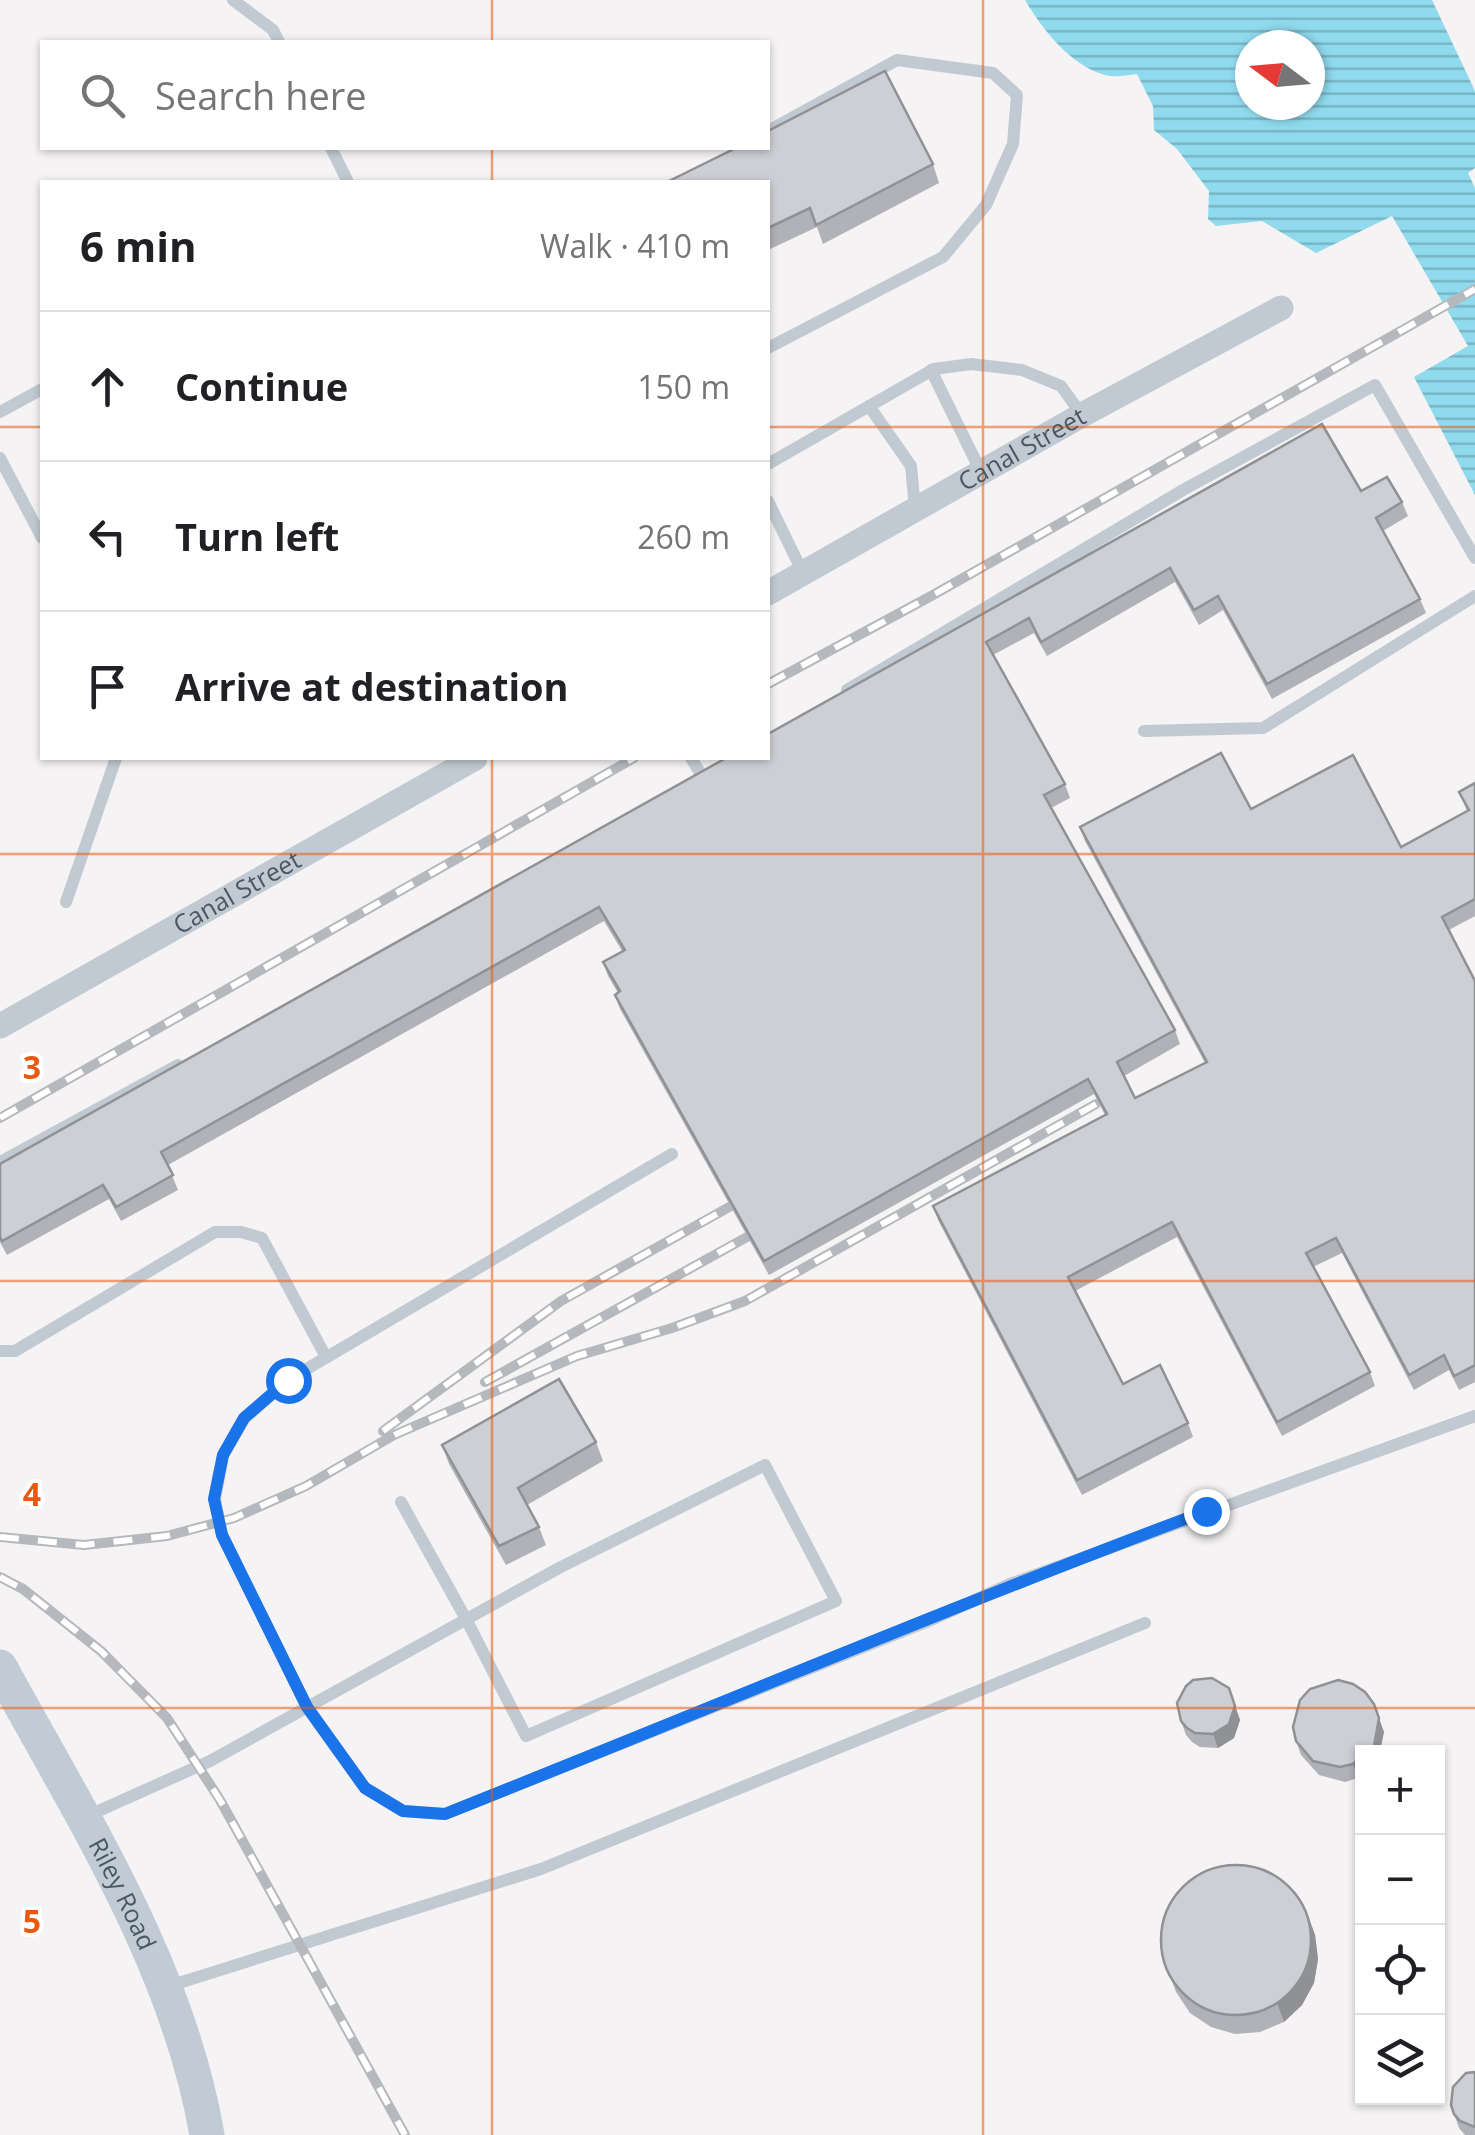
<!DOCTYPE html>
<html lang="en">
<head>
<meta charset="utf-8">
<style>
	:root { --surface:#fff; --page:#f2f2f2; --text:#202124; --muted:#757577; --line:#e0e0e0 }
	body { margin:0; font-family:"Open Sans",sans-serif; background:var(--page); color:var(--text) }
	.controls { position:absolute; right:30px; bottom:30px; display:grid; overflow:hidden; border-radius:0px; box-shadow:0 2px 8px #0004 }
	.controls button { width:90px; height:90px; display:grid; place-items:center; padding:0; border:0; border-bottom:2px solid var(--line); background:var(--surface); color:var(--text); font:50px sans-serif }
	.compass { position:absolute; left:1235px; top:30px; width:90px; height:90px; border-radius:50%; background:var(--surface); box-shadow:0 2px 8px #0004; rotate:286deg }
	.stop { position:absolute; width:30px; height:30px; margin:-22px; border:8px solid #1a73e8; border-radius:50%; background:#fff }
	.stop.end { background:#1a73e8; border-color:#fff; box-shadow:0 2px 10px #0008 }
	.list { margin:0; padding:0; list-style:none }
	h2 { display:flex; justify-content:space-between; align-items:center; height:130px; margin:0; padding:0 40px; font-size:42px }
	h2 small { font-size:32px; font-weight:400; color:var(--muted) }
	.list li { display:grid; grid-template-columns:65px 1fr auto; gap:30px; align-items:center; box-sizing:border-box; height:150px; padding:0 40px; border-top:2px solid var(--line) }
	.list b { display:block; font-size:38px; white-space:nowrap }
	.list em { font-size:32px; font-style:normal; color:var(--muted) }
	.icon { flex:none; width:55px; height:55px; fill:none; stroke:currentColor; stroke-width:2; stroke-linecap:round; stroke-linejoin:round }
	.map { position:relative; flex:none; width:1475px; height:2135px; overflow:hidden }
	.search { position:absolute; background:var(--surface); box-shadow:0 2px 8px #0004; left:40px; top:40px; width:730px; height:110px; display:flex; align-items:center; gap:25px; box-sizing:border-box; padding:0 35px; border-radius:0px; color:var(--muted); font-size:38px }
	.panel { position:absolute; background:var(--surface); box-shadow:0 2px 8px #0004; left:40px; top:180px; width:730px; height:580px; border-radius:0px }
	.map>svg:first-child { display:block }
</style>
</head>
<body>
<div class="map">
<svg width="1475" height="2135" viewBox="0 0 1475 2135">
	<defs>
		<pattern id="water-rules" width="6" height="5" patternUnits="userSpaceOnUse" patternTransform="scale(2.5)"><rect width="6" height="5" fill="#90daee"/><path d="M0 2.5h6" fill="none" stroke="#78b4c4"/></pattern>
	</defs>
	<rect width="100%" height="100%" fill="#f5f3f3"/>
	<!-- water -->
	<path fill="url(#water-rules)" fill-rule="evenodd" d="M 1025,0 L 1432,0 L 1475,91 L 1475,168 L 1468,173 L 1475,188 L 1475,495 L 1414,377 L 1468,346 L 1392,216 L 1316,253 L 1262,221 L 1216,226 L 1208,219 L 1209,191 L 1177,149 L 1154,130 L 1153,106 L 1137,74 C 1127,75 1115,78 1105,75 C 1070,65 1043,30 1025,0 ZM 1250,45 L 1310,45 L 1310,105 L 1250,105 Z"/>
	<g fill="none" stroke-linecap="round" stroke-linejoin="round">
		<!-- lane -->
		<g stroke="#c1cad2" stroke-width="12">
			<path d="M 233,0 L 273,30 L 279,42"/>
			<path d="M 768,131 L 897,60 L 993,73 L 1017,95 L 1013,144 L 986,205 L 943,257 L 768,348"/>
			<path d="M 331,148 L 348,182"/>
			<path d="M 931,370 L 981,472"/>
			<path d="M 869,406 L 911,466 L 915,509"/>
			<path d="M 0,412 L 42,389"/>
			<path d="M 0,458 L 42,538"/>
			<path d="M 768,464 L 934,369 L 971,364 L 1022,370 L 1061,386 L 1082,415"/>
			<path d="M 768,501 L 803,573"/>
			<path d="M 847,690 L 1183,490 L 1375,385 L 1475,558"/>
			<path d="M 1144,731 L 1263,728 L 1475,596"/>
			<path d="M 691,758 L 702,776"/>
			<path d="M 66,902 L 116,758"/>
			<path d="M 672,1154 L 288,1380 L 245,1418 L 223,1455 L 215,1499 L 222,1535 L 307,1707 L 365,1788 L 403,1811 L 445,1814 L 929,1621 L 1010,1584 L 1475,1416"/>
			<path d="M 0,1162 L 178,1065"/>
			<path d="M 0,1351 L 15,1351 L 215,1232 L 241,1232 L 262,1238 L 326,1357"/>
			<path d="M 85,1817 L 210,1761 L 559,1568 L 765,1465 L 836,1601 L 526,1736 L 466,1619 L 401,1502"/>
			<path d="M 166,1987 L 541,1869 L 1145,1623"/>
		</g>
		<!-- street -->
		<g stroke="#c1cad2" stroke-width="25">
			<path id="s1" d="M 768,593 L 1082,415 L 1281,308"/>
			<path id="s2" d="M 0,1026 L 475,758"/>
		</g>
		<!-- secondary -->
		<path stroke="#c1cbd6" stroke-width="35" id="s3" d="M 0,1667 C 81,1816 178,1965 207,2135"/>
		<defs>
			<g id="rail">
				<path d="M 768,684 L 933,595 L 1475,289"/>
				<path d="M 0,1118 L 634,758"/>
				<path d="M 485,1382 L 747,1237"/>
				<path d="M 383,1431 L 561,1301 L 731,1206"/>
				<path d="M 0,1537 L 84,1545 L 167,1536 L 234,1518 L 306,1486 L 394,1435 L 577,1356 L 672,1328 L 745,1301 L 1096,1104"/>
				<path d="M 0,1577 L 23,1589 L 101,1651 L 167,1718 L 220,1800 L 405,2135"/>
			</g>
		</defs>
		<!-- rail casing -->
		<use href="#rail" stroke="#b5b8bd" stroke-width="10"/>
		<!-- rail -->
		<use href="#rail" stroke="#fff" stroke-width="6" stroke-dasharray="19" stroke-linecap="butt"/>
	</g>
	<!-- wall -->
	<g fill="#b0b2b7">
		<path d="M 933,164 L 939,183 L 823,244 L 817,227 L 768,250 L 768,182 Z"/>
		<path d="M 1322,424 L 1361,491 L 1402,502 L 1408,516 L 1383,531 L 1420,599 L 1426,613 L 1272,699 L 1223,610 L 1199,625 L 1175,582 L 1047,656 L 1034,633 L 993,655 L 1065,784 L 1070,798 L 1051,808 L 1175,1030 L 1180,1044 L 1124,1076 L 1135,1098 L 1205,1063 L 1085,841 L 1080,827 L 1251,809 L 1401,847 L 1467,811 L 1459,792 L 1475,783 L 1475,916 L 1449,930 L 1475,981 L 1475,1382 L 1459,1390 L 1449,1370 L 1414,1390 L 1342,1253 L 1313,1267 L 1370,1372 L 1375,1386 L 1282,1436 L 1177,1237 L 1075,1291 L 1123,1384 L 1188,1423 L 1193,1437 L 1082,1495 L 938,1220 L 933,1206 L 1105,1115 L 1094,1094 L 769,1275 L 620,1009 L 615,995 L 618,993 L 608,976 L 603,962 L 622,951 L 604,921 L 168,1165 L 178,1190 L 121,1221 L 109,1199 L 7,1255 L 0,1242 L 0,1164 Z"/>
		<path d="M 596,1442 L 603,1461 L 527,1505 L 539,1527 L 546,1545 L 506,1565 L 449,1464 L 442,1445 Z"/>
		<path d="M 1229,1688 L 1240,1720 L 1234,1738 L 1218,1748 L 1200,1747 L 1192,1742 L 1186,1735 L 1181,1721 Z"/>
		<path d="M 1384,1732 L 1358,1778 L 1345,1782 L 1319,1775 L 1301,1755 L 1296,1741 Z"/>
		<path d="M 1308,1916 L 1315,1935 L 1318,1959 L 1314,1983 L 1302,2005 L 1284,2022 L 1260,2032 L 1235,2034 L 1211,2027 L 1190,2013 L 1176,1992 L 1169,1973 Z"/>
		<path d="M 1475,2072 L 1475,2135 L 1465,2135 L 1459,2128 L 1451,2105 Z"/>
	</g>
	<!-- shaded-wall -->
	<g fill="#909195">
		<path d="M 1374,1704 L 1384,1732 L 1380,1752 L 1366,1752 Z"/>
		<path d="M 1235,1706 L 1240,1720 L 1234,1738 L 1218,1748 L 1213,1734 Z"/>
		<path d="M 1362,1756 L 1362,1774 L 1358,1778 L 1353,1764 Z"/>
		<path d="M 1308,1916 L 1315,1935 L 1318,1959 L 1314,1983 L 1302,2005 L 1284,2022 L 1277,2003 Z"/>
	</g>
	<!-- building -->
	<g fill="#cdcfd5" stroke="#909195" stroke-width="2.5">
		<path d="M 885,71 L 933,164 L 816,225 L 810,208 L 768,228 L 768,182 L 667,182 L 736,148 L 768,148 L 768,131 Z"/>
		<path d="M 1322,424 L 1361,491 L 1387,477 L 1402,502 L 1376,518 L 1420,599 L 1267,684 L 1218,596 L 1194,610 L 1170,568 L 1041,642 L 1029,618 L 986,642 L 1065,784 L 1044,795 L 1175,1030 L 1117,1062 L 1135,1098 L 1207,1062 L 1080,827 L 1221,753 L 1251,809 L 1353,755 L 1401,847 L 1469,810 L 1459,792 L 1475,783 L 1475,899 L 1442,917 L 1475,981 L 1475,1365 L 1454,1376 L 1444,1355 L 1409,1375 L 1336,1238 L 1306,1253 L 1370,1372 L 1277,1422 L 1172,1222 L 1068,1277 L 1123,1384 L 1160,1365 L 1188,1423 L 1077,1480 L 933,1206 L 1107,1114 L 1088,1079 L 764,1261 L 615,995 L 620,991 L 603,962 L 625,950 L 599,907 L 161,1152 L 173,1175 L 116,1207 L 103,1185 L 2,1241 L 0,1237 L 0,1164 L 726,758 L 768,758 L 768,734 Z"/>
		<path d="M 559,1379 L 596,1442 L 518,1488 L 539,1527 L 499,1546 L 442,1445 Z"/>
		<path d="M 1212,1678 L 1229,1688 L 1235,1706 L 1229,1724 L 1213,1734 L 1195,1733 L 1187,1728 L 1181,1721 L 1177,1703 L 1186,1686 L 1193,1680 Z"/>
		<path d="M 1338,1680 L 1353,1684 L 1365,1692 L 1374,1704 L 1379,1718 L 1374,1746 L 1366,1752 L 1362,1752 L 1362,1756 L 1353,1764 L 1340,1767 L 1313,1761 L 1296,1741 L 1293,1727 L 1300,1700 L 1310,1689 Z"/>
		<circle cx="1236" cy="1940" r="75"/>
		<path d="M 1475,2072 L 1475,2127 L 1460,2121 L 1454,2114 L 1451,2105 L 1453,2087 L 1466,2073 Z"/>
	</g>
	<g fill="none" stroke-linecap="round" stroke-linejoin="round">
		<!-- route -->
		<path stroke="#1a73e8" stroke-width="12" d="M 288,1380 L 244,1418 L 223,1455 L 214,1499 L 222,1535 L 307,1707 L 365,1788 L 403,1811 L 445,1814 C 699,1713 950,1607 1206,1511"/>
	</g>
	<!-- grid -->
	<path fill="none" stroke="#e8590c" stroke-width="2.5" stroke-opacity="0.55" d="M 492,0 L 492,42M 983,0 L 983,2135M 492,148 L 492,182M 0,427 L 42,427M 768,427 L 1475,427M 492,758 L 492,2135M 0,854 L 1475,854M 0,1281 L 1475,1281M 0,1708 L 1475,1708"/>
	<g text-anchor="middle" stroke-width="8" stroke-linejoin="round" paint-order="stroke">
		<!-- street labels -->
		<g font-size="25" fill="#4a5661" stroke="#fff">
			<text dy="9" stroke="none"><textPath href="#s1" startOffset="292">Canal Street</textPath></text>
			<text dy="9" stroke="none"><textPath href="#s2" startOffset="272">Canal Street</textPath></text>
			<text dy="9" stroke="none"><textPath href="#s3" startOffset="258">Riley Road</textPath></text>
		</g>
	</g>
	<g font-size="32" text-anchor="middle" font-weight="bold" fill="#e8590c" stroke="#fff" stroke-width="8" stroke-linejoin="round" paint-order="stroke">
		<text x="32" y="1079">3</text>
		<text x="32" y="1506">4</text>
		<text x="32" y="1933">5</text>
	</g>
</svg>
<div class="controls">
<button>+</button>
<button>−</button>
<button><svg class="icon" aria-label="locate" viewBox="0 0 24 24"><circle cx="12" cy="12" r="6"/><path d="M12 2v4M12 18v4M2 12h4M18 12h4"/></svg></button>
<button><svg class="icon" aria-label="layers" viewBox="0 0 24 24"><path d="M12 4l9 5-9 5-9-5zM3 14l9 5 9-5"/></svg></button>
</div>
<svg class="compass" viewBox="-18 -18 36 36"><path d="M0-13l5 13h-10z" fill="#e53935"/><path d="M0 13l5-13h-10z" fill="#757577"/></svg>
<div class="stop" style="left:288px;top:1380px"></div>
<div class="stop end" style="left:1206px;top:1511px"></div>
<div class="search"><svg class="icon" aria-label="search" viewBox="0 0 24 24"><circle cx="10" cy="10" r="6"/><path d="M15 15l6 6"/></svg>Search here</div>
<section class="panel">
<h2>6 min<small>Walk · 410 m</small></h2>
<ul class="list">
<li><svg class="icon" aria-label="ahead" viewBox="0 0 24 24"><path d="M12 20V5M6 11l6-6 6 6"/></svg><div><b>Continue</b></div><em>150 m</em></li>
<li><svg class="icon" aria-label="left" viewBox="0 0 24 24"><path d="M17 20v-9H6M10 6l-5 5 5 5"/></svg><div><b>Turn left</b></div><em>260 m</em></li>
<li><svg class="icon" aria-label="arrive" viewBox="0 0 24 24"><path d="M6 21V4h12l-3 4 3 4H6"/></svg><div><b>Arrive at destination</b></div></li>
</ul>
</section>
</div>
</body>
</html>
